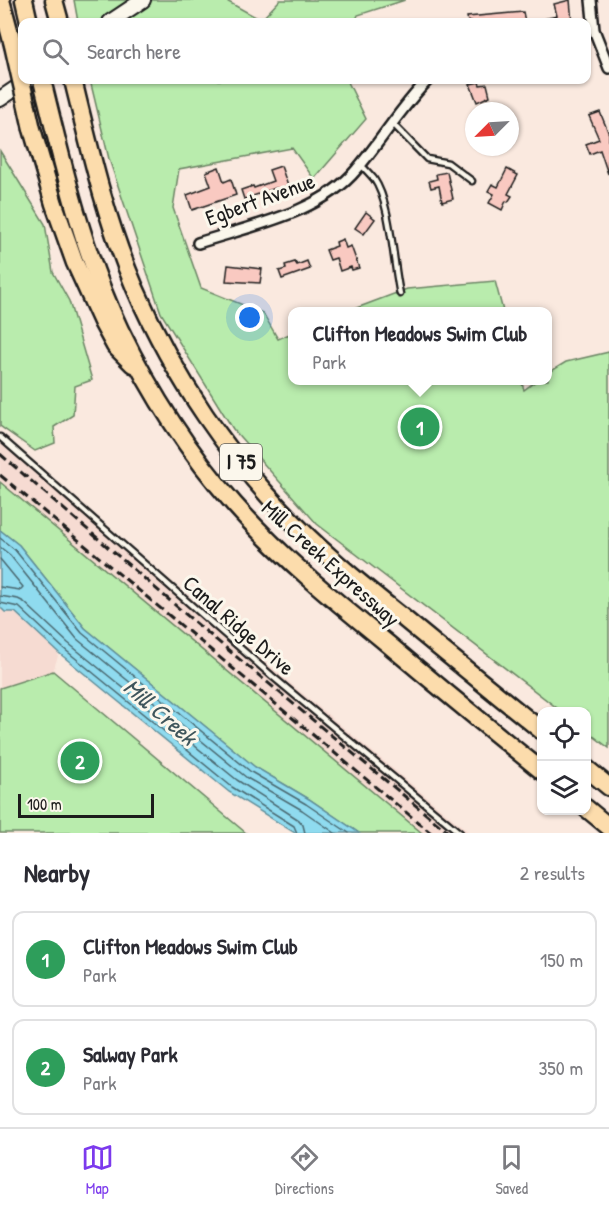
<!DOCTYPE html>
<html lang="en">
<head>
<meta charset="utf-8">
<style>
	:root { --surface:#fff; --page:#f2f2f3; --text:#2b2b33; --muted:#7c7c81; --line:#e1e1e2; --accent:#7c3aed }
	body { margin:0; font-family:"Patrick Hand",sans-serif; background:var(--page); color:var(--text) }
	.controls { position:absolute; right:18px; bottom:18px; display:grid; overflow:hidden; border-radius:12px; box-shadow:0 2px 4px #0004 }
	.controls button { width:54px; height:54px; display:grid; place-items:center; padding:0; border:0; border-bottom:2px solid var(--line); background:var(--surface); color:var(--text); font:30px sans-serif }
	.compass { position:absolute; left:465px; top:102px; width:54px; height:54px; border-radius:50%; background:var(--surface); box-shadow:0 2px 4px #0004; rotate:246deg }
	.scale { position:absolute; left:18px; bottom:15px; width:136px; box-sizing:border-box; padding-left:6px; border:3px solid #1c1c1c; border-top:0; font-size:16px; line-height:21px; white-space:nowrap; color:#1c1c1c; -webkit-text-stroke:4px #fbf7ec; paint-order:stroke }
	.you { position:absolute; left:250px; top:318px; width:21px; height:21px; margin:-15px; border:4px solid #fff; border-radius:50%; background:#1a73e8; box-shadow:0 0 0 9px #1a73e833 }
	.badge { display:grid; place-items:center; width:39px; height:39px; border-radius:50%; background:var(--accent); color:#fff; font-size:20px; font-weight:700 }
	.pin { position:absolute; translate:-50% -50%; border:3px solid #fff; box-shadow:0 2px 6px #0006 }
	.popup { position:absolute; left:288px; top:307px; width:264px; height:78px; box-sizing:border-box; display:grid; place-content:center; border-radius:12px; background:var(--surface); filter:drop-shadow(0 2px 4px #0005); font-size:20px; white-space:nowrap; color:var(--muted) }
	.popup b { font-size:22px; color:var(--text) }
	.popup::after { content:''; position:absolute; left:50%; top:100%; margin-left:-12px; border:12px solid transparent; border-top-color:var(--surface) }
	.list { margin:0; padding:0; list-style:none }
	h2 { display:flex; justify-content:space-between; align-items:center; height:78px; margin:0; padding:0 24px; font-size:26px }
	h2 small { font-size:20px; font-weight:400; color:var(--muted) }
	.list li { display:grid; grid-template-columns:39px 1fr auto; gap:18px; align-items:center; box-sizing:border-box; height:96px; margin:0 12px 12px; padding:0 12px; border:2px solid var(--line); border-radius:12px }
	.list b { display:block; font-size:22px; white-space:nowrap }
	.list p { margin:0; font-size:20px; white-space:nowrap; color:var(--muted) }
	.list em { font-size:20px; font-style:normal; color:var(--muted) }
	.icon { flex:none; width:33px; height:33px; fill:none; stroke:currentColor; stroke-width:2; stroke-linecap:round; stroke-linejoin:round }
	.map { position:relative; flex:none; width:609px; height:833px; overflow:hidden }
	.search { position:absolute; background:var(--surface); box-shadow:0 2px 4px #0004; left:18px; right:18px; top:18px; height:66px; display:flex; align-items:center; gap:15px; box-sizing:border-box; padding:0 21px; border-radius:12px; color:var(--muted); font-size:22px }
	.sheet { height:294px; background:var(--surface) }
	nav { display:flex; justify-content:space-around; align-items:center; box-sizing:border-box; height:84px; border-top:2px solid var(--line); background:var(--surface); font-size:16px; color:var(--muted) }
	nav a { display:grid; justify-items:center; gap:3px }
	nav .on { color:var(--accent) }
	.map>svg:first-child { display:block }
</style>
</head>
<body>
<div class="map">
<svg width="609" height="833" viewBox="0 0 609 833">
	<rect width="100%" height="100%" fill="#fae9df"/>
	<filter id="ink" filterUnits="userSpaceOnUse"><feTurbulence type="fractalNoise" baseFrequency=".0167" numOctaves="2"/><feDisplacementMap in="SourceGraphic" scale="12" xChannelSelector="R" yChannelSelector="G"/><feConvolveMatrix kernelMatrix="1 2 1 2 8 2 1 2 1" color-interpolation-filters="sRGB"/></filter>
	<g filter="url(#ink)">
		<!-- built -->
		<g fill="#f6dbd2">
			<path d="M 0,439 L 119,537 L 213,619 L 470,833 L 422,833 L 229,675 L 0,482 Z"/>
			<path d="M 0,607 L 5,612 L 15,612 L 59,653 L 53,671 L 0,688 Z"/>
		</g>
		<!-- green -->
		<g fill="#b9ecad" stroke="#6a8464" stroke-width="1.5">
			<path d="M 74,0 L 225,0 L 261,20 L 280,0 L 405,0 L 358,15 L 355,22 L 78,22 Z"/>
			<path d="M 90,80 L 347,80 L 366,119 L 314,179 L 292,148 L 179,169 L 173,208 L 201,288 L 263,313 L 278,339 L 292,333 L 292,380 L 521,380 L 524,390 L 536,381 L 548,380 L 548,373 L 566,362 L 609,352 L 609,748 L 587,731 L 586,712 L 561,711 L 317,524 L 233,429 L 161,313 L 109,159 Z"/>
			<path d="M 0,151 L 45,224 L 53,272 L 69,301 L 92,380 L 75,386 L 73,415 L 54,427 L 55,443 L 35,451 L 0,426 Z"/>
			<path d="M 495,281 L 503,311 L 346,312 L 407,289 Z"/>
			<path d="M 0,482 L 422,833 L 359,833 L 309,799 L 255,767 L 85,628 L 19,545 L 0,530 Z"/>
			<path d="M 53,671 L 246,833 L 0,833 L 0,688 Z"/>
		</g>
		<!-- water -->
		<path fill="#8fdbef" stroke="#618f9b" stroke-width="1.5" d="M 0,530 L 19,545 L 85,628 L 255,767 L 309,799 L 359,833 L 295,833 L 229,792 L 59,653 L 15,612 L 5,612 L 0,607 Z"/>
		<g fill="none" stroke-linecap="round" stroke-linejoin="round">
			<!-- shore -->
			<g stroke="#4a6870" stroke-width="1.5">
				<path d="M 0,538 L 15,550 L 82,633 L 251,772 L 306,804 L 349,833"/>
				<path d="M 0,547 L 10,555 L 77,639 L 247,778 L 302,810 L 335,833"/>
				<path d="M 0,559 L 23,587 L 20,590 L 0,587"/>
				<path d="M 0,596 L 18,599 L 24,602 L 68,643 L 237,780 L 299,820 L 303,825 L 305,833"/>
				<path d="M 0,603 L 19,607 L 63,648 L 232,787 L 294,826 L 297,833"/>
			</g>
		</g>
		<!-- building -->
		<g fill="#f9c9c1" stroke="#1c1c1c" stroke-width="1.5">
			<path d="M 570,0 L 572,22 L 543,22 L 543,19 L 557,16 L 554,4 Z"/>
			<path d="M 523,12 L 525,22 L 468,22 L 467,17 Z"/>
			<path d="M 479,82 L 480,85 L 487,84 L 490,96 L 477,102 L 470,84 Z"/>
			<path d="M 600,112 L 609,134 L 608,174 L 600,150 L 590,154 L 586,144 L 599,139 L 589,116 Z"/>
			<path d="M 281,166 L 288,186 L 277,190 L 276,188 L 244,199 L 241,190 L 253,186 L 254,188 L 273,181 L 269,170 Z"/>
			<path d="M 219,167 L 224,182 L 231,179 L 236,195 L 192,210 L 187,195 L 211,186 L 206,172 Z"/>
			<path d="M 507,169 L 518,175 L 508,194 L 512,196 L 508,202 L 506,201 L 502,210 L 489,203 L 494,194 L 488,191 L 492,184 L 498,187 Z"/>
			<path d="M 447,172 L 453,199 L 442,202 L 439,186 L 431,188 L 429,181 L 437,179 L 436,174 Z"/>
			<path d="M 366,212 L 375,219 L 364,234 L 355,228 Z"/>
			<path d="M 343,239 L 346,248 L 351,246 L 359,268 L 352,270 L 351,267 L 340,271 L 336,258 L 330,260 L 326,250 L 337,246 L 336,242 Z"/>
			<path d="M 307,261 L 310,269 L 282,279 L 279,271 L 286,269 L 285,265 L 295,262 L 297,265 Z"/>
			<path d="M 228,265 L 262,269 L 260,283 L 226,281 Z"/>
		</g>
		<g fill="none" stroke-linecap="round" stroke-linejoin="round">
			<defs>
				<g id="lane">
					<path d="M 392,123 L 427,159 L 448,163 L 472,181"/>
					<path d="M 361,165 C 365,169 370,174 374,179 C 391,203 393,263 400,294"/>
					<path d="M 0,437 L 272,676 L 460,833"/>
				</g>
				<g id="street">
					<path d="M 591,0 L 594,30 L 609,68"/>
					<path d="M 198,243 C 250,226 321,213 357,169 C 382,140 401,107 428,80"/>
				</g>
				<g id="secondary">
					<path d="M 110,22 L 143,0"/>
					<path d="M 0,99 L 28,80"/>
				</g>
				<g id="highway">
					<path d="M 1,0 L 13,45"/>
					<path d="M 24,0 L 29,22"/>
					<path d="M 54,0 L 60,22"/>
					<path d="M 42,80 C 63,165 82,250 120,330 C 150,392 188,452 234,504 C 280,556 334,600 388,644 C 439,687 490,729 542,771"/>
					<path d="M 73,80 C 90,150 106,221 135,288 C 173,376 230,460 298,527 C 330,559 366,588 401,616 C 448,655 495,693 542,731"/>
					<path d="M 32,129 L 54,204 L 75,263 L 102,322 L 115,346 L 133,364"/>
					<path d="M 586,768 L 609,787"/>
					<path d="M 586,808 L 609,827"/>
				</g>
			</defs>
			<!-- lane casing -->
			<use href="#lane" stroke="#1c1c1c" stroke-width="9"/>
			<!-- street casing -->
			<use href="#street" stroke="#1c1c1c" stroke-width="14"/>
			<!-- secondary casing -->
			<use href="#secondary" stroke="#1c1c1c" stroke-width="18"/>
			<!-- highway casing -->
			<use href="#highway" stroke="#1c1c1c" stroke-width="21"/>
			<!-- lane -->
			<use href="#lane" stroke="#fbf7ec" stroke-width="4.5"/>
			<!-- street -->
			<use href="#street" stroke="#fbf7ec" stroke-width="9"/>
			<!-- secondary -->
			<use href="#secondary" stroke="#fbf7ec" stroke-width="14"/>
			<!-- highway -->
			<use href="#highway" stroke="#fcdcac" stroke-width="16"/>
			<!-- rail -->
			<g stroke="#1c1c1c" stroke-width="3" stroke-dasharray="9 4.5" stroke-linecap="butt">
				<path d="M 0,454 L 197,624 L 449,833"/>
				<path d="M 0,475 L 431,833"/>
			</g>
			<defs>
				<path id="highway-bridge" d="M 13,45 L 32,129"/>
			</defs>
			<!-- highway-bridge casing -->
			<use href="#highway-bridge" stroke="#1c1c1c" stroke-width="21" stroke-linecap="butt"/>
			<!-- highway-bridge -->
			<use href="#highway-bridge" stroke="#fcdcac" stroke-width="16"/>
		</g>
	</g>
	<g text-anchor="middle" stroke-width="6" stroke-linejoin="round" paint-order="stroke">
		<!-- shield labels -->
		<rect fill="#fbf7ec" stroke="#5f5e5a" stroke-width="1.5" x="220" y="444" width="42" height="36" rx="4.5"/>
		<g font-size="21" font-weight="bold" fill="#1c1c1c">
			<text x="241" y="469">I 75</text>
		</g>
		<!-- street labels -->
		<g font-size="22" fill="#1c1c1c" stroke="#fbf7ec">
			<text transform="translate(260 199) rotate(-20)" y="8">Egbert Avenue</text>
			<text transform="translate(331 563) rotate(42)" y="8">Mill Creek Expressway</text>
			<text transform="translate(239 625) rotate(41)" y="8">Canal Ridge Drive</text>
		</g>
		<!-- water labels -->
		<g font-size="24" font-style="italic" fill="#3e555b" stroke="#fbf7ec">
			<text transform="translate(160 712) rotate(41)" y="8">Mill Creek</text>
		</g>
	</g>
</svg>
<div class="controls">
<button><svg class="icon" aria-label="locate" viewBox="0 0 24 24"><circle cx="12" cy="12" r="6"/><path d="M12 2v4M12 18v4M2 12h4M18 12h4"/></svg></button>
<button><svg class="icon" aria-label="layers" viewBox="0 0 24 24"><path d="M12 4l9 5-9 5-9-5zM3 14l9 5 9-5"/></svg></button>
</div>
<svg class="compass" viewBox="-18 -18 36 36"><path d="M0-13l5 13h-10z" fill="#e53935"/><path d="M0 13l5-13h-10z" fill="#7c7c81"/></svg>
<div class="scale">100 m</div>
<div class="you"></div>
<div class="pin badge" style="left:420px;top:427px;background:#2e9e5b">1</div>
<div class="popup"><b>Clifton Meadows Swim Club</b>Park</div>
<div class="pin badge" style="left:80px;top:761px;background:#2e9e5b">2</div>
<div class="search"><svg class="icon" aria-label="search" viewBox="0 0 24 24"><circle cx="10" cy="10" r="6"/><path d="M15 15l6 6"/></svg>Search here</div>
</div>
<section class="sheet">
<h2>Nearby<small>2 results</small></h2>
<ul class="list">
<li><span class="badge" style="background:#2e9e5b">1</span><div><b>Clifton Meadows Swim Club</b><p>Park</p></div><em>150 m</em></li>
<li><span class="badge" style="background:#2e9e5b">2</span><div><b>Salway Park</b><p>Park</p></div><em>350 m</em></li>
</ul>
</section>
<nav>
<a class="on"><svg class="icon" aria-label="map" viewBox="0 0 24 24"><path d="M3 6l6-2 6 2 6-2v14l-6 2-6-2-6 2zM9 4v14M15 6v14"/></svg>Map</a>
<a><svg class="icon" aria-label="directions" viewBox="0 0 24 24"><path d="M12 3l9 9-9 9-9-9zM9 14v-3h6M13 9l2 2-2 2"/></svg>Directions</a>
<a><svg class="icon" aria-label="saved" viewBox="0 0 24 24"><path d="M7 4h10v16l-5-4-5 4z"/></svg>Saved</a>
</nav>
</body>
</html>
